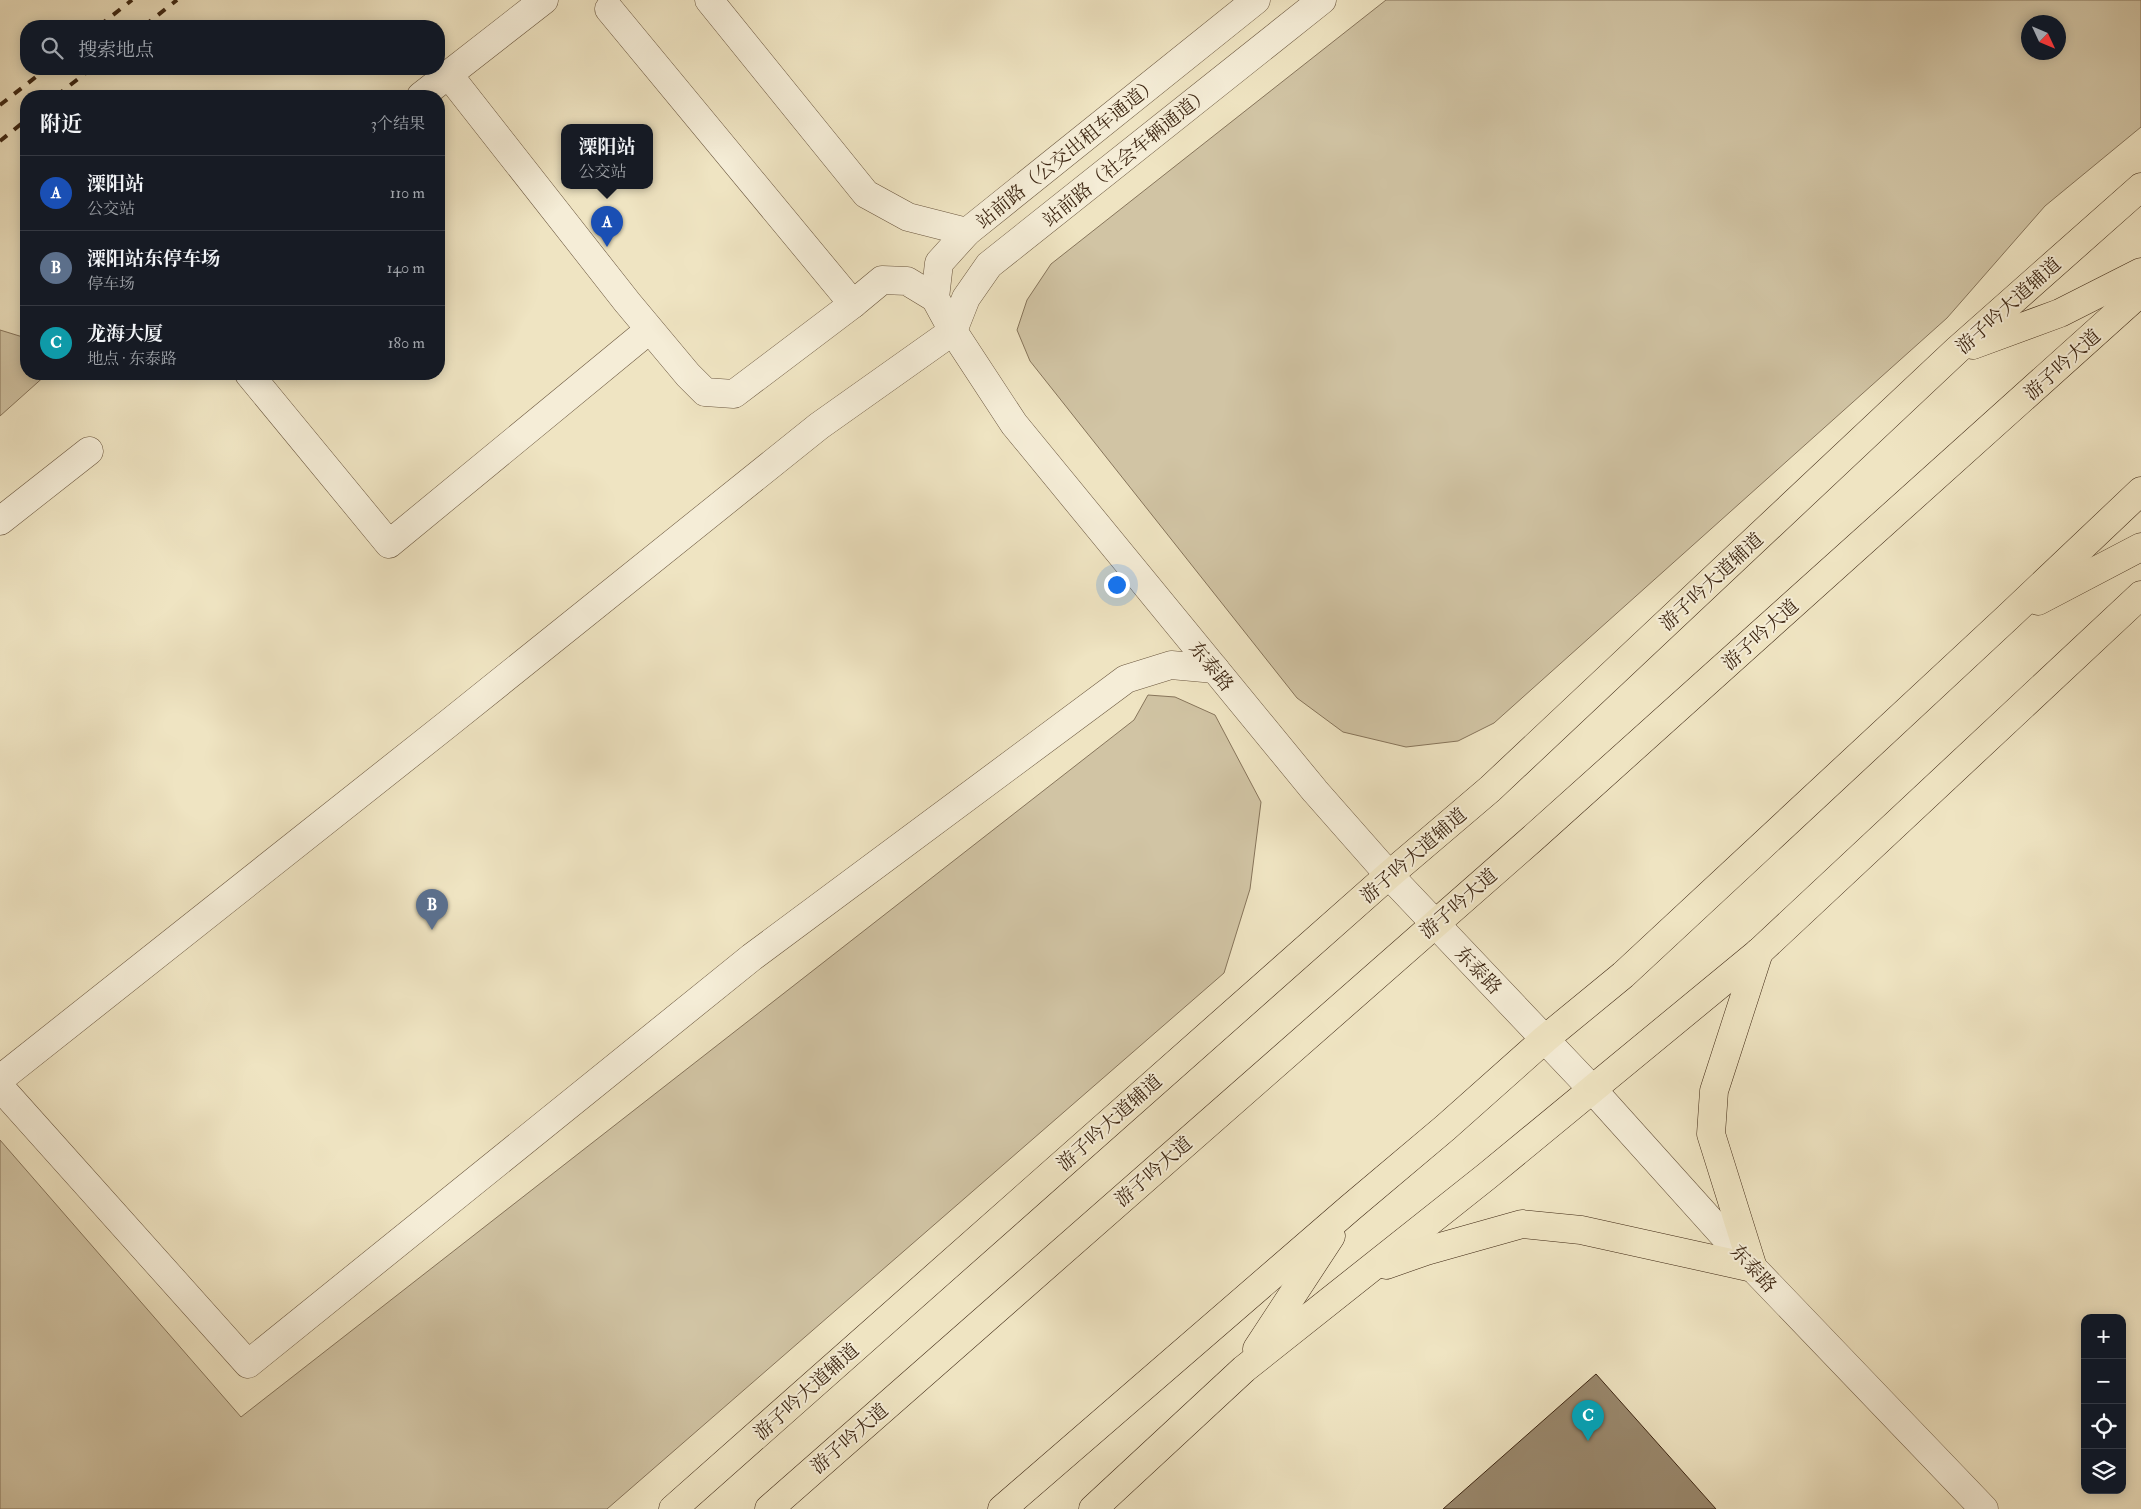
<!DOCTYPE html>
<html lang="zh">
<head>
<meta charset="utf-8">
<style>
	:root { --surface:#171b24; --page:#20242c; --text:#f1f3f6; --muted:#9ea1a6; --line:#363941; --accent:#c59692 }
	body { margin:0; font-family:"IM FELL Double Pica","Noto Serif SC",serif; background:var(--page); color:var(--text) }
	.controls { position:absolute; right:15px; bottom:15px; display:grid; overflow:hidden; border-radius:10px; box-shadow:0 2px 12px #0003 }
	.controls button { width:45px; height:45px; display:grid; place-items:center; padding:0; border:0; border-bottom:1px solid var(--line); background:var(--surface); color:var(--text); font:25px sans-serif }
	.compass { position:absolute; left:2021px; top:15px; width:45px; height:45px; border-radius:50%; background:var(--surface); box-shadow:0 2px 12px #0003; rotate:134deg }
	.you { position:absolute; left:1116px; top:584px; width:18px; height:18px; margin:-12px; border:4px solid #fff; border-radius:50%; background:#1a73e8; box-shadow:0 0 0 8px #1a73e833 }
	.badge { display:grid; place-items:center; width:32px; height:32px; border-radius:50%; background:var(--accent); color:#fff; font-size:16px; font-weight:700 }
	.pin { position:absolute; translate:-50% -41px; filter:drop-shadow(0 1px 2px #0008) }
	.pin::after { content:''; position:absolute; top:26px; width:18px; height:15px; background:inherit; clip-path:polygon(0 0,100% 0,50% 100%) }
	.popup { position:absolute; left:561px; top:124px; width:92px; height:65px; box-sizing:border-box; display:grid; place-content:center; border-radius:10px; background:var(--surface); filter:drop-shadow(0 1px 4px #0005); font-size:16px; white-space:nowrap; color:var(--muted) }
	.popup b { font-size:19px; color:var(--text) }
	.popup::after { content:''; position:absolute; left:50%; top:100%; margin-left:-10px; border:10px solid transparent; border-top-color:var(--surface) }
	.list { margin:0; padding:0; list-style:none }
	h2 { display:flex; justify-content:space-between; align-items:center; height:65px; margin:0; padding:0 20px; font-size:21px }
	h2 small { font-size:16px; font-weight:400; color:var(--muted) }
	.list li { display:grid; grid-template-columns:32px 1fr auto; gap:15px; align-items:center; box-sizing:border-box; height:75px; padding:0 20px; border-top:1px solid var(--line) }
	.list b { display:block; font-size:19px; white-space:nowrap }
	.list p { margin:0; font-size:16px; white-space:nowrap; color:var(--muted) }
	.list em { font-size:16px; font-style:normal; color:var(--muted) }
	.icon { flex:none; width:28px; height:28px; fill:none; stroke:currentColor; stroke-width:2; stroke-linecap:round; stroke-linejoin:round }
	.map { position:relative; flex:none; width:2141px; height:1509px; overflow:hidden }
	.search { position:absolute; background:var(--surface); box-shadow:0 2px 12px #0003; left:20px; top:20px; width:425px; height:55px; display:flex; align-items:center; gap:12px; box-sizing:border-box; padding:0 18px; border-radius:20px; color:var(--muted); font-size:19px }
	.panel { position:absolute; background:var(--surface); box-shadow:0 2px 12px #0003; left:20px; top:90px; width:425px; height:290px; border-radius:20px }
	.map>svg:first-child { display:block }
</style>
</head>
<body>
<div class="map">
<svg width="2141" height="1509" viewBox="0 0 2141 1509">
	<rect width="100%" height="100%" fill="#efe4c2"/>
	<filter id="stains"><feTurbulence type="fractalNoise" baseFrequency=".004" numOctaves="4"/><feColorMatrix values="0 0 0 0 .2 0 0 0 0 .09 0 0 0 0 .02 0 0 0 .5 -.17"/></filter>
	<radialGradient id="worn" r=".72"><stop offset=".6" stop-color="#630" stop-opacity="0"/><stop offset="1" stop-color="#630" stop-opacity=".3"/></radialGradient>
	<!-- green -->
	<g fill="#d1c4a4" stroke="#87755b" fill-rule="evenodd">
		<path d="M 1386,0 L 2141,0 L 2141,127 L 2045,206 L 1947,318 L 1494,723 L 1458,741 L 1406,747 L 1343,732 L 1297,698 L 1030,361 L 1017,330 L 1027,300 L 1051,264 ZM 2028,22 L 2058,22 L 2058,52 L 2028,52 Z"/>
		<path d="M 0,330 L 26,338 L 26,374 L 47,374 L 0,416 Z"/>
		<path d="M 1148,695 L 1175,697 L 1215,715 L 1261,802 L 1250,889 L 1224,973 L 607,1509 L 0,1509 L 0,1140 L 241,1417 L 1134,720 Z"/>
	</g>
	<!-- building -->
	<path fill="#9a896e" stroke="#3d2612" d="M 1596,1374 L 1716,1509 L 1443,1509 Z"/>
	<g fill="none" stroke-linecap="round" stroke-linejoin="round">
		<defs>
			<g id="minor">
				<path d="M 709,0 L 866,194 L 908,217 L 967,232"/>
				<path d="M 1256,0 L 967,232 L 939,263 L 935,298 L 953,331 L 1014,424 L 1315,791 L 1389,875 L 1592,1089 L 1753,1268 L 1984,1509"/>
				<path d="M 609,9 L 853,304"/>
				<path d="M 448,74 L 627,302 L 688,375 L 705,392 L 734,394 L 853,304 L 882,280 L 907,281 L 935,298"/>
				<path d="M 421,96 L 544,0"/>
				<path d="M 953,331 L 966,298 L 989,265 L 1322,0"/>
				<path d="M 249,374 L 389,544 L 649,330"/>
				<path d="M 0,521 L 89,451"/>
				<path d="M 0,1079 L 449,723 L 819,426 L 953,331"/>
				<path d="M 0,1087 L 248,1364 L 752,957 L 1126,679 L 1171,665 L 1215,669"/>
			</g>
			<g id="major">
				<path d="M 1973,345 L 2060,313 L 2141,272"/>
				<path d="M 2038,601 L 2141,547"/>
				<path d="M 1386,1265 L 1426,1251 L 1522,1224 L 1581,1230 L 1753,1268 L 1711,1134 L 1714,1091 L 1759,952"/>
				<path d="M 1257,1349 L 1331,1236"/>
				<path d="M 673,1509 L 1389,875 L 1490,789 L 1957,350 L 2141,187"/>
				<path d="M 769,1509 L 1532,839 L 2141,292"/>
				<path d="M 1002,1509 L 1350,1208 L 1445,1128 L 1545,1039 L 1623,975 L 2008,617 L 2141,491"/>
				<path d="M 1093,1509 L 1244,1369 L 1487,1176 L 1759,952 L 2141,595"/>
			</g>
		</defs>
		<!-- minor casing -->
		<use href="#minor" stroke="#6a563e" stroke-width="29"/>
		<!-- major casing -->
		<use href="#major" stroke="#3d2612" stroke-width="29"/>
		<!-- minor -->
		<use href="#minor" stroke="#f5edd7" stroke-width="28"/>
		<!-- major -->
		<use href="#major" stroke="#efe4c2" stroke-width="28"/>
		<!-- rail -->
		<g stroke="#3d2612" stroke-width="4" stroke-dasharray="9 9" stroke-linecap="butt">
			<path d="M 99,26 L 132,0"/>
			<path d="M 144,26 L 177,0"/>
			<path d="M 56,96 L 91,69"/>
			<path d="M 0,105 L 46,69"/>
			<path d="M 0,141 L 26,120"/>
		</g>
	</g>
	<g text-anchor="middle" stroke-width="4" stroke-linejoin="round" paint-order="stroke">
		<!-- street labels -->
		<g font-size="19" fill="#3d2612" stroke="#f5edd7">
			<text transform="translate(1067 152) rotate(-39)" y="7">站前路（公交出租车通道）</text>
			<text transform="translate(1126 156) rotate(-39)" y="7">站前路（社会车辆通道）</text>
			<text transform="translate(2008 305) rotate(-42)" y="7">游子吟大道辅道</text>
			<text transform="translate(2062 364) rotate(-42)" y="7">游子吟大道</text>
			<text transform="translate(1711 581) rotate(-43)" y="7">游子吟大道辅道</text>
			<text transform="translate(1760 634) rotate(-42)" y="7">游子吟大道</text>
			<text transform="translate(1212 666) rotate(51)" y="7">东泰路</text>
			<text transform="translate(1413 855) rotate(-41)" y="7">游子吟大道辅道</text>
			<text transform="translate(1458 903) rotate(-41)" y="7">游子吟大道</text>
			<text transform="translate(1479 970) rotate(46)" y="7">东泰路</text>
			<text transform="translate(1109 1122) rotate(-42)" y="7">游子吟大道辅道</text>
			<text transform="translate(1153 1171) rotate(-41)" y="7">游子吟大道</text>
			<text transform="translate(1754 1268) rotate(47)" y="7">东泰路</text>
			<text transform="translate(806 1391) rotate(-42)" y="7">游子吟大道辅道</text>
			<text transform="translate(849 1438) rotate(-41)" y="7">游子吟大道</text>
		</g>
	</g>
	<rect width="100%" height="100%" filter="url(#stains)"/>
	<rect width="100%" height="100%" fill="url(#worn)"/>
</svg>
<div class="controls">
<button>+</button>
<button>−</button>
<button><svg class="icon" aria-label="locate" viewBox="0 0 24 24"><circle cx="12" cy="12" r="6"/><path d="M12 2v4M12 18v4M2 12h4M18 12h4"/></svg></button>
<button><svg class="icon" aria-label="layers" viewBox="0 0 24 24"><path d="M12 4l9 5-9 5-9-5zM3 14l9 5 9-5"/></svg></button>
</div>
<svg class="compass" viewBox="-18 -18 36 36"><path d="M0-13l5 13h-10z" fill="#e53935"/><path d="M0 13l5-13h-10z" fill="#9ea1a6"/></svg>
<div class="you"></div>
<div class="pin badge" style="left:607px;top:247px;background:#1a4fb4">A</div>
<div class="popup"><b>溧阳站</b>公交站</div>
<div class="pin badge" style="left:432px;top:930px;background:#5c6f8a">B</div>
<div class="pin badge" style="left:1588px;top:1441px;background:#0f9aa8">C</div>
<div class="search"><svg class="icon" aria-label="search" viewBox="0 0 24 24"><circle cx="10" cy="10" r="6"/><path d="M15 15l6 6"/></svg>搜索地点</div>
<section class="panel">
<h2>附近<small>3个结果</small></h2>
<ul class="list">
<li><span class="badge" style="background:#1a4fb4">A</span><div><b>溧阳站</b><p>公交站</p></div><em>110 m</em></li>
<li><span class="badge" style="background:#5c6f8a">B</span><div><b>溧阳站东停车场</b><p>停车场</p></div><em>140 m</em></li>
<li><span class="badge" style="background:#0f9aa8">C</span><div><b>龙海大厦</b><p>地点 · 东泰路</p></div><em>180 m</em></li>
</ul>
</section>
</div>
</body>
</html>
